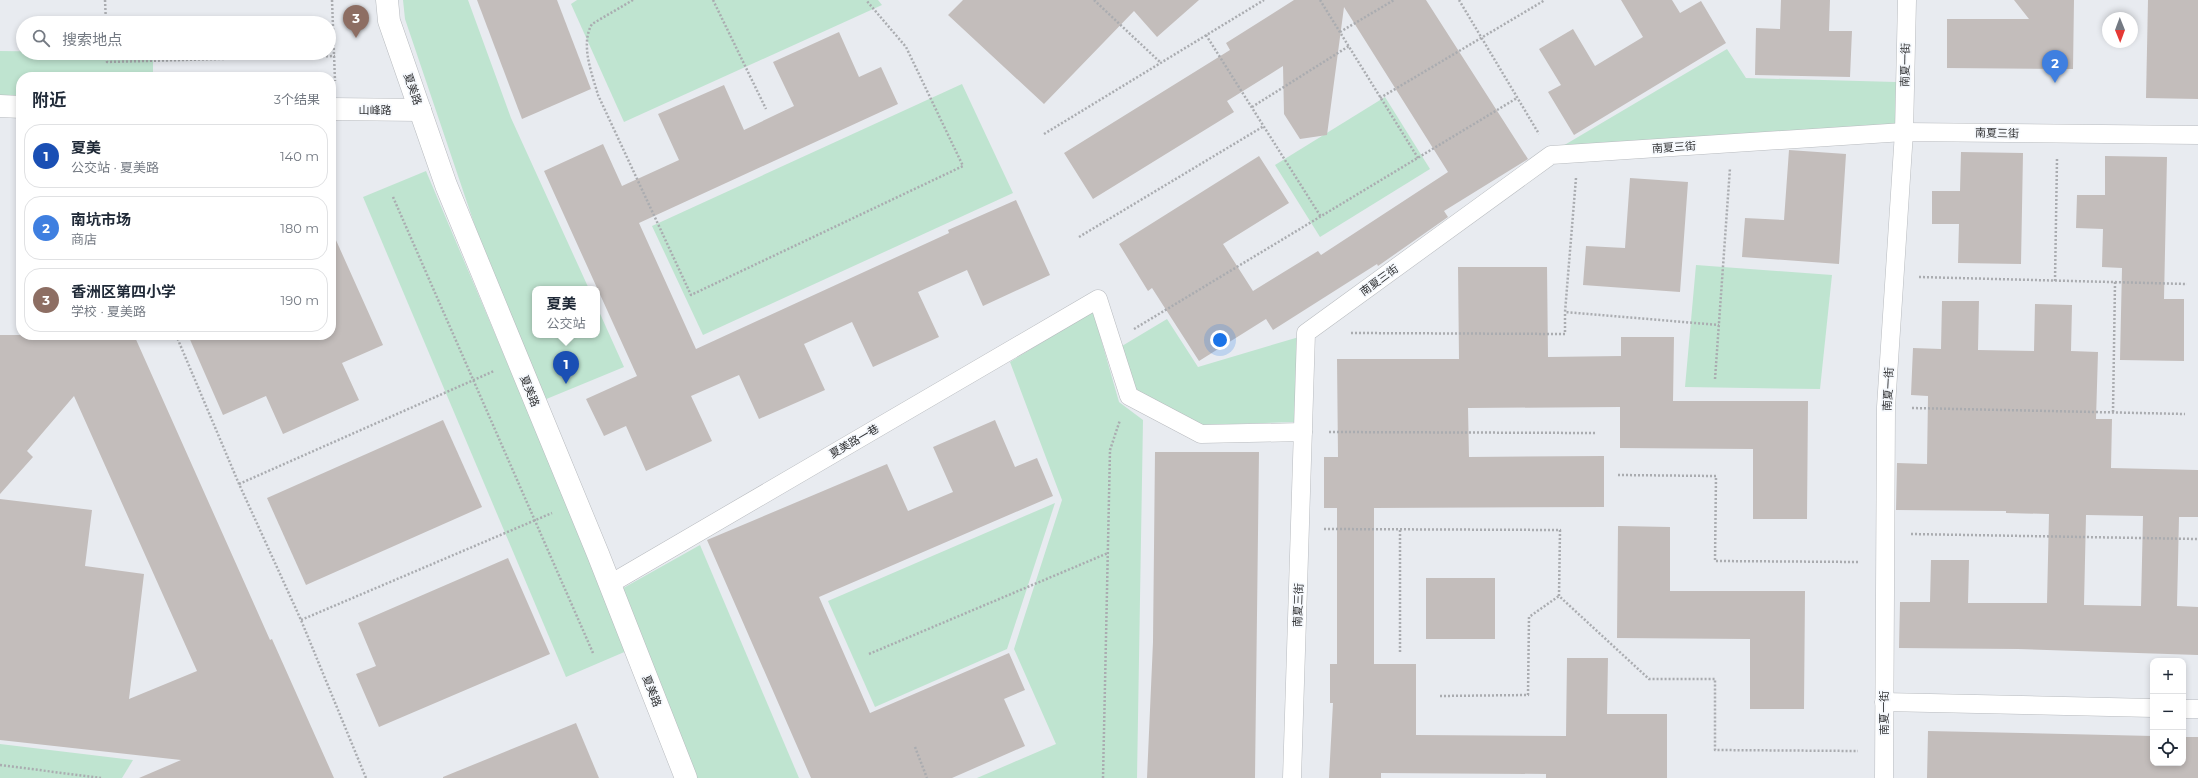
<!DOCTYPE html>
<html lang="zh">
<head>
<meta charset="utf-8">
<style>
	:root { --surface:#fff; --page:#f6f6f7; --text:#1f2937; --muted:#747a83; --line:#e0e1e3; --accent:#d93025 }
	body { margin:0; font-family:Montserrat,"Noto Sans SC",sans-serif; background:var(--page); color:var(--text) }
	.controls { position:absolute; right:12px; bottom:12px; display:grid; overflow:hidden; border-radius:8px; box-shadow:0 2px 6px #0003 }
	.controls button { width:36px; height:36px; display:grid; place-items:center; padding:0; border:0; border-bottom:1px solid var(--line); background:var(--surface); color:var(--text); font:20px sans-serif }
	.compass { position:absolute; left:2102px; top:12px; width:36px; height:36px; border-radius:50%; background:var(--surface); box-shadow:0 2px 6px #0003; rotate:179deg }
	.you { position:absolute; left:1220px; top:340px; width:14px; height:14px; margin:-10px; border:3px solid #fff; border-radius:50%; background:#1a73e8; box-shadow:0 0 0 6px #1a73e833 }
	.badge { display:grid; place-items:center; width:26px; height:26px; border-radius:50%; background:var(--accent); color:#fff; font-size:13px; font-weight:700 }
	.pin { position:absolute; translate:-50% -33px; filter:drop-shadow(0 1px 2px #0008) }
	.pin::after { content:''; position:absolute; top:21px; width:14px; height:12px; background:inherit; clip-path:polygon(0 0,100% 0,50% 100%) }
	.popup { position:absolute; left:532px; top:286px; width:68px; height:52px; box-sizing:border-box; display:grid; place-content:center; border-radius:8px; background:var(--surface); filter:drop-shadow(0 1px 3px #0005); font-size:13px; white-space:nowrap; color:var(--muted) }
	.popup b { font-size:15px; color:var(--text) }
	.popup::after { content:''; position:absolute; left:50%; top:100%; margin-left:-8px; border:8px solid transparent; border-top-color:var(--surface) }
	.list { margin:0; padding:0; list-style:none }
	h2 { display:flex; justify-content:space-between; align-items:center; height:52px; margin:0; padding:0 16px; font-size:17px }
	h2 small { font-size:13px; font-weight:400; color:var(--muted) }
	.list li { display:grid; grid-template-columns:26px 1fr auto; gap:12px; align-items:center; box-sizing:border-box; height:64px; margin:0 8px 8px; padding:0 8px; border:1px solid var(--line); border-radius:16px }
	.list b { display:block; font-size:15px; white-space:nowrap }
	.list p { margin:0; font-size:13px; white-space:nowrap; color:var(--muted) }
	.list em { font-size:13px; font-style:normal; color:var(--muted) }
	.icon { flex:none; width:22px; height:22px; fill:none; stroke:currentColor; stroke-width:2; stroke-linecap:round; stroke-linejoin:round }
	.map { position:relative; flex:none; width:2198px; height:778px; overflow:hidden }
	.search { position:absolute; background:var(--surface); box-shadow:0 2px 6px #0003; left:16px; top:16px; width:320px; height:44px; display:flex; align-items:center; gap:10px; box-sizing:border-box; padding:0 14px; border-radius:22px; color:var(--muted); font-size:15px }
	.panel { position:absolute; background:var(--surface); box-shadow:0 2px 6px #0003; left:16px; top:72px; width:320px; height:268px; border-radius:16px }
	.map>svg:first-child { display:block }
</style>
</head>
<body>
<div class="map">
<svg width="2198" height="778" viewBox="0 0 2198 778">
	<rect width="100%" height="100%" fill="#e8ebf0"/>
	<!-- green -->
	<g fill="#bfe4d0">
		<path d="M 403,0 L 468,0 L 511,118 L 589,289 L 535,289 L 535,335 L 597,335 L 597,307 L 624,367 L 544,400 L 476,229 L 405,19 Z"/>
		<path d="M 577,0 L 878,0 L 882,5 L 624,122 L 571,4 Z"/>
		<path d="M 1727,49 L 1746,78 L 1896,82 L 1895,127 L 1556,150 Z"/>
		<path d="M 0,51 L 153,53 L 153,77 L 21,77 L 21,98 L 0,99 Z"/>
		<path d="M 962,84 L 1013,193 L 703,335 L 652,226 Z"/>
		<path d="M 1385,97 L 1430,169 L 1320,237 L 1275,165 Z"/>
		<path d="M 426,171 L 629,650 L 566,677 L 363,197 Z"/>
		<path d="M 1696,265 L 1832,275 L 1820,389 L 1685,387 Z"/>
		<path d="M 1093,311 L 1119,402 L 1143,420 L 1137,778 L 977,778 L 1056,744 L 1014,649 L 1062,500 L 1010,362 Z"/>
		<path d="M 1167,319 L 1198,367 L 1299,337 L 1294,422 L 1203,425 L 1137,392 L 1122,346 Z"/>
		<path d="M 1055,503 L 1007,649 L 875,707 L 828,601 Z"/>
		<path d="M 700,545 L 799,778 L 693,778 L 618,591 Z"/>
		<path d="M 0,744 L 133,760 L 122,778 L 0,778 Z"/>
	</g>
	<!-- building -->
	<g fill="#c3bdbb" fill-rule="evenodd">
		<path d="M 477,0 L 557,0 L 591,89 L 522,119 Z"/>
		<path d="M 963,0 L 1199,0 L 1157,37 L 1134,11 L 1044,104 L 948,15 Z"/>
		<path d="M 1294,0 L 1426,0 L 1528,159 L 1444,211 L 1448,217 L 1378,266 L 1377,264 L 1273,330 L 1266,319 L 1199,361 L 1152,288 L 1148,291 L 1119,244 L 1259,156 L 1289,203 L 1223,244 L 1253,291 L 1318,251 L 1321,255 L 1448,172 L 1344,7 L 1327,135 L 1300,139 L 1284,114 L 1283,66 L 1227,101 L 1234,112 L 1093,199 L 1064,153 L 1230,50 L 1226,43 Z"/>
		<path d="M 1621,0 L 1672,0 L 1680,13 L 1701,1 L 1726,43 L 1574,135 L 1548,92 L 1561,85 L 1539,49 L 1573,29 L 1595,66 L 1643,37 Z"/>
		<path d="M 1781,0 L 1830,0 L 1829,31 L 1852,31 L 1850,77 L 1755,75 L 1756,28 L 1780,29 Z"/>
		<path d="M 2014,0 L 2074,0 L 2073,69 L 1947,68 L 1947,19 L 2029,19 Z"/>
		<path d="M 2148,0 L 2198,0 L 2198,99 L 2146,98 Z"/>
		<path d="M 839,32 L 859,77 L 881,67 L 898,104 L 639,223 L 696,349 L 949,233 L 948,230 L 1016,200 L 1050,275 L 983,306 L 967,270 L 918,292 L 939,337 L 873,367 L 852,322 L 804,344 L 825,390 L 759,419 L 739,375 L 691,396 L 712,441 L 646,471 L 626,426 L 604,436 L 586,399 L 637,376 L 544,171 L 603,144 L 622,186 L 679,160 L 658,114 L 724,85 L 744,130 L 794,106 L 773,62 Z"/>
		<path d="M 1789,150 L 1846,154 L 1839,264 L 1742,257 L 1745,218 L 1784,220 Z"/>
		<path d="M 1961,152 L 2023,153 L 2021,264 L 1958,263 L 1959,224 L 1932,224 L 1932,191 L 1960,191 Z"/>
		<path d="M 2105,156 L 2167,157 L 2164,299 L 2184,299 L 2184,361 L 2120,360 L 2122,268 L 2102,267 L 2103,229 L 2076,228 L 2077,195 L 2105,195 Z"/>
		<path d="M 1630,178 L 1688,182 L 1680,292 L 1583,285 L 1586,246 L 1625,248 Z"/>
		<path d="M 331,229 L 383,345 L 342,363 L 359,400 L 283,434 L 266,396 L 223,415 L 188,335 L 331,335 Z"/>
		<path d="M 1458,267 L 1547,267 L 1548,357 L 1621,356 L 1621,337 L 1674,337 L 1673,401 L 1808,401 L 1807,519 L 1753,519 L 1753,449 L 1620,448 L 1620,407 L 1468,408 L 1469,457 L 1604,456 L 1604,507 L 1374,508 L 1374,664 L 1416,664 L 1416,735 L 1566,736 L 1567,658 L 1608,658 L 1607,714 L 1667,714 L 1667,778 L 1546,778 L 1546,774 L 1381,773 L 1381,778 L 1329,778 L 1333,703 L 1330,703 L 1330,664 L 1337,664 L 1337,508 L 1324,508 L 1324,457 L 1338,457 L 1337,359 L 1459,359 Z"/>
		<path d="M 1942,301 L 1979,301 L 1978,350 L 2034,351 L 2035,304 L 2072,305 L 2071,351 L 2098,352 L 2096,419 L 2112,419 L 2111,468 L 2198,470 L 2198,517 L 2179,517 L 2177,606 L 2198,607 L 2198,655 L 2018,649 L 1899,648 L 1900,602 L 1930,602 L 1931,560 L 1969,560 L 1968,603 L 2047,603 L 2049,514 L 2006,513 L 2006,511 L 1896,510 L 1897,463 L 1927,464 L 1928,396 L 1911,395 L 1913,348 L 1941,349 ZM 2086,515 L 2143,516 L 2141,606 L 2084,605 Z"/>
		<path d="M 0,335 L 134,335 L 270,640 L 272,639 L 334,778 L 139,778 L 181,760 L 0,740 L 0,499 L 92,510 L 85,566 L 144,574 L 129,699 L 197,671 L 74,396 L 27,451 L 33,457 L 0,494 Z"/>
		<path d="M 443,420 L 482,507 L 306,585 L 267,498 Z"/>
		<path d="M 995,420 L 1015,467 L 1037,458 L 1053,496 L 819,597 L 870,713 L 1009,653 L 1025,690 L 1004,699 L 1025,746 L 952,778 L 811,778 L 707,540 L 887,464 L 908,511 L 953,492 L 933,447 Z"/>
		<path d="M 1155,452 L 1259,452 L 1255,778 L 1147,778 L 1153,642 Z"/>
		<path d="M 1618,526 L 1670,527 L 1670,591 L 1805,591 L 1804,709 L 1750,709 L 1750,639 L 1617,638 Z"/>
		<path d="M 508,558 L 550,654 L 379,727 L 356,674 L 376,666 L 358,623 Z"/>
		<rect x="1426" y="578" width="69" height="61"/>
		<path d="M 576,723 L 599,778 L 443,778 L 443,777 Z"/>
		<path d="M 1928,731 L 2153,736 L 2153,763 L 2183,763 L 2183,737 L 2198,737 L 2198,778 L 1927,778 Z"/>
	</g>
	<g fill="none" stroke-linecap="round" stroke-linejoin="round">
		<defs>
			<g id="service">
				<path d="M 610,584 L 1098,299 L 1129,396 L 1201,434 L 1303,432"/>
				<path d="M 1884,702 L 2153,708"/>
				<path d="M 2183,709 L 2198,709"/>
				<path d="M 1292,778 L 1306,333 L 1551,155 L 1904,132 L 2198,135"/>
				<path d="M 1884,778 L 1886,407 L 1904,132 L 1907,0"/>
			</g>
			<g id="minor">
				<path d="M 0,106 L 21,107"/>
				<path d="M 331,109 L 420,110"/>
			</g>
			<path id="tertiary" d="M 387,0 L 389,21 L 446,185 L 598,554 L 686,778"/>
		</defs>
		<!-- service casing -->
		<use href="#service" stroke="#b8bbbf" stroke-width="19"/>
		<!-- minor casing -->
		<use href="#minor" stroke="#b8bbbf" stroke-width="23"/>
		<!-- tertiary casing -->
		<use href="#tertiary" stroke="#b8bbbf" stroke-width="23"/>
		<!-- path -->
		<g stroke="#aaacb0" stroke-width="2.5" stroke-dasharray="2 2" stroke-linecap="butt">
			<path d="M 105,0 L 106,23"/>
			<path d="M 332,0 L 335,81"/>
			<path d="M 633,0 L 592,24 C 580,44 592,74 598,95 L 691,295 L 963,166 L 906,47 L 866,0"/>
			<path d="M 713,0 L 766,109"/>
			<path d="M 1094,0 L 1161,63"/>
			<path d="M 1320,0 L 1418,158"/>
			<path d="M 1459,0 L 1539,134"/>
			<path d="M 1340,32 L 1394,0"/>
			<path d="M 1206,35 L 1321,217"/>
			<path d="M 107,53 L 107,62 L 335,56"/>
			<path d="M 1380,98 L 1545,0"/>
			<path d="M 1252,107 L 1349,46"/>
			<path d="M 1044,134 L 1264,0"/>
			<path d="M 1576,178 L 1565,312 L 1719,325"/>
			<path d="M 393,197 L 593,653"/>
			<path d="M 1079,237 L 1264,126"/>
			<path d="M 1919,277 L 2187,284"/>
			<path d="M 2055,281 L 2057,159"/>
			<path d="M 1134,329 L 1517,98"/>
			<path d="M 1351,333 L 1565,334 L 1565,312"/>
			<path d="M 176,335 L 239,484 L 301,620 L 366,778"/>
			<path d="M 1715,379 L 1730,168"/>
			<path d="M 1912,408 L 2185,414"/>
			<path d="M 2113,412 L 2115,282"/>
			<path d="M 1329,432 L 1596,433"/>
			<path d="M 1618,475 L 1716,476 L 1715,561 L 1860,562"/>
			<path d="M 239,484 L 494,371"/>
			<path d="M 1324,529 L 1560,530 L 1559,596 L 1649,679 L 1715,679 L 1715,750 L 1858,751"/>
			<path d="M 1400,530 L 1400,652"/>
			<path d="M 1911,534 L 2198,539"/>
			<path d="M 301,620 L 552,513"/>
			<path d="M 869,654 L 1108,553"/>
			<path d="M 1440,696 L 1528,695 L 1529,617 L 1559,596"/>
			<path d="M 915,747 L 927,778"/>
			<path d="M 0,765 L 101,778"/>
			<path d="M 1103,778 L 1110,450 L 1120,420"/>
		</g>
		<!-- service -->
		<use href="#service" stroke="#fff" stroke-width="18"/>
		<!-- minor -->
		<use href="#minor" stroke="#fff" stroke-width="22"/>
		<!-- tertiary -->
		<use href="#tertiary" stroke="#fff" stroke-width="22"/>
	</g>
	<g text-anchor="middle" stroke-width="3.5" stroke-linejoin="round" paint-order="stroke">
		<!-- street labels -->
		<g font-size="11" fill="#313234" stroke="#f6f9fd">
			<text transform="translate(1905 65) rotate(-89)" y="4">南夏一街</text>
			<text transform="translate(413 89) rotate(71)" y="4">夏美路</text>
			<text x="375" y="114">山峰路</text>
			<text transform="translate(1997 133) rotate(1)" y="4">南夏三街</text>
			<text transform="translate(1674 147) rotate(-4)" y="4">南夏三街</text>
			<text transform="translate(1379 280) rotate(-36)" y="4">南夏三街</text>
			<text transform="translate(1888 389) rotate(-87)" y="4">南夏一街</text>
			<text transform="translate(530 391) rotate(68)" y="4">夏美路</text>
			<text transform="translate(854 441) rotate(-30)" y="4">夏美路一巷</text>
			<text transform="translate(1298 605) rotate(-88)" y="4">南夏三街</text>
			<text transform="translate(652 691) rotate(69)" y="4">夏美路</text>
			<text transform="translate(1884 713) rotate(-90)" y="4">南夏一街</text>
		</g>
	</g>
</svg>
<div class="controls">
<button>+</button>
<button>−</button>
<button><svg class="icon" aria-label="locate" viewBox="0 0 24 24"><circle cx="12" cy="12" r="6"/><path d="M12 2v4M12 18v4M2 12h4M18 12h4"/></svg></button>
</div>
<svg class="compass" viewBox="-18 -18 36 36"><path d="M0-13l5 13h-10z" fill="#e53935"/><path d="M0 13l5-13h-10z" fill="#747a83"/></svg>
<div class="you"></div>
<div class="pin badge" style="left:566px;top:384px;background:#1a4fb4">1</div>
<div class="popup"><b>夏美</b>公交站</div>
<div class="pin badge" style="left:2055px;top:83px;background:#3f7fe0">2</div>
<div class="pin badge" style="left:356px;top:38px;background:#8d6e63">3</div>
<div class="search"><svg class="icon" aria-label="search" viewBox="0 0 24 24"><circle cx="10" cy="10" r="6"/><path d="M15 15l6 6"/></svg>搜索地点</div>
<section class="panel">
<h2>附近<small>3个结果</small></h2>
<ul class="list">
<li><span class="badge" style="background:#1a4fb4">1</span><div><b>夏美</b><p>公交站 · 夏美路</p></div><em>140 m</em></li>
<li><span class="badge" style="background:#3f7fe0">2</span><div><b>南坑市场</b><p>商店</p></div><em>180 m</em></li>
<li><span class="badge" style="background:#8d6e63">3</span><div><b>香洲区第四小学</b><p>学校 · 夏美路</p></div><em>190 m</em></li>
</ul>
</section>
</div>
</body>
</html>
